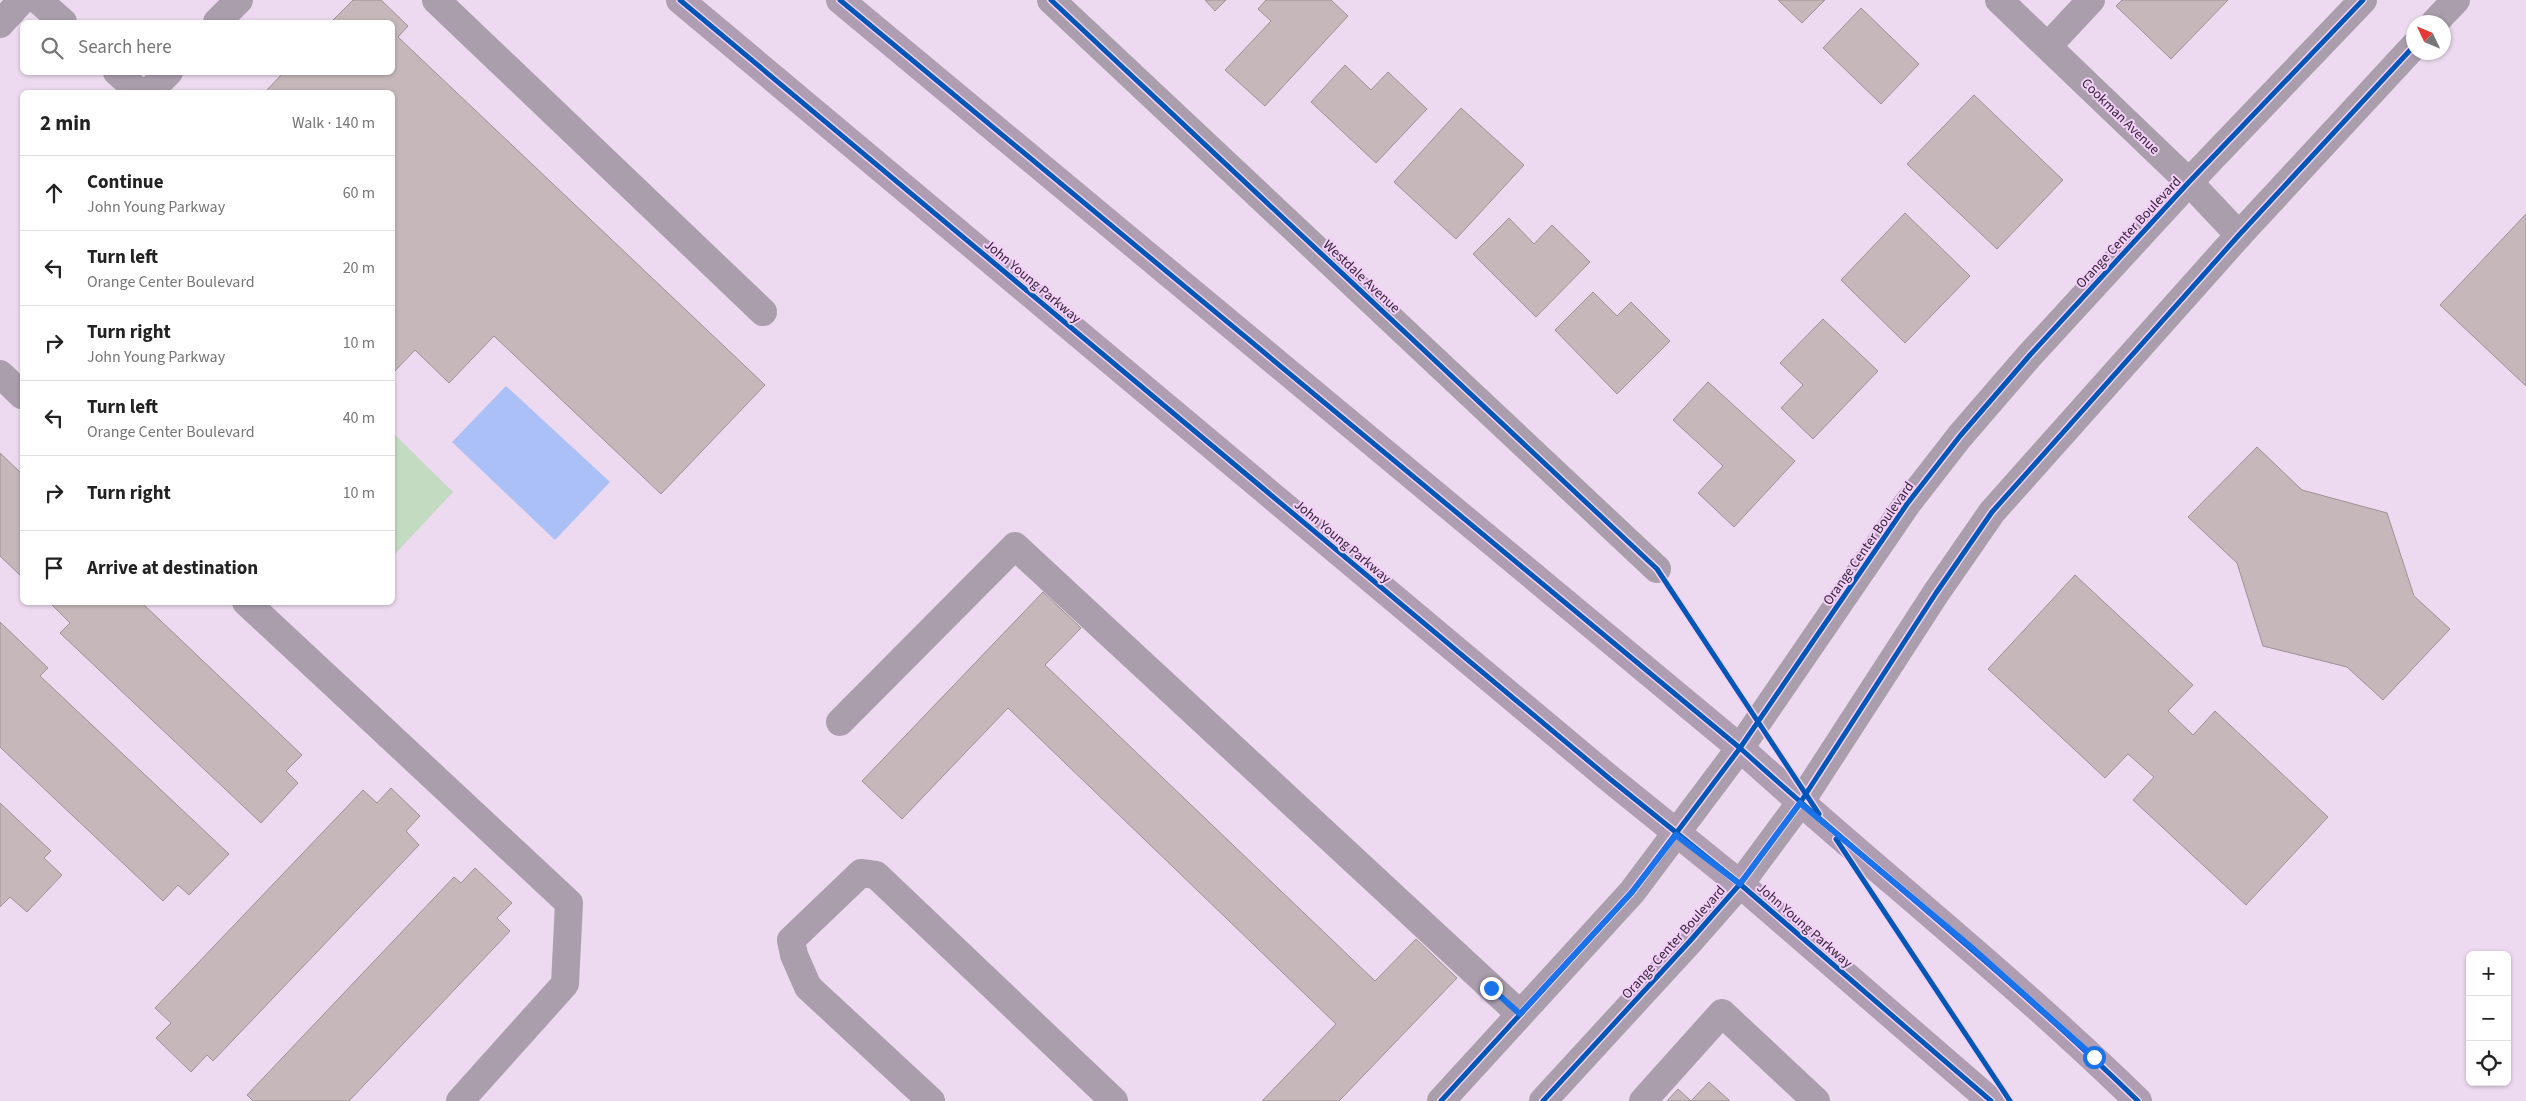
<!DOCTYPE html>
<html lang="en">
<head>
<meta charset="utf-8">
<style>
	:root { --surface:#fff; --page:#f2f2f2; --text:#222; --muted:#767676; --line:#e0e0e0 }
	body { margin:0; font-family:"Source Sans 3",sans-serif; background:var(--page); color:var(--text) }
	.controls { position:absolute; right:15px; bottom:15px; display:grid; overflow:hidden; border-radius:8px; box-shadow:0 1px 4px #0004 }
	.controls button { width:45px; height:45px; display:grid; place-items:center; padding:0; border:0; border-bottom:1px solid var(--line); background:var(--surface); color:var(--text); font:25px sans-serif }
	.compass { position:absolute; left:2406px; top:15px; width:45px; height:45px; border-radius:50%; background:var(--surface); box-shadow:0 1px 4px #0004; rotate:314deg }
	.stop { position:absolute; width:15px; height:15px; margin:-11px; border:4px solid #1a73e8; border-radius:50%; background:#fff }
	.stop.end { background:#1a73e8; border-color:#fff; box-shadow:0 1px 5px #0008 }
	.list { margin:0; padding:0; list-style:none }
	h2 { display:flex; justify-content:space-between; align-items:center; height:65px; margin:0; padding:0 20px; font-size:21px }
	h2 small { font-size:16px; font-weight:400; color:var(--muted) }
	.list li { display:grid; grid-template-columns:32px 1fr auto; gap:15px; align-items:center; box-sizing:border-box; height:75px; padding:0 20px; border-top:1px solid var(--line) }
	.list b { display:block; font-size:19px; white-space:nowrap }
	.list p { margin:0; font-size:16px; white-space:nowrap; color:var(--muted) }
	.list em { font-size:16px; font-style:normal; color:var(--muted) }
	.icon { flex:none; width:28px; height:28px; fill:none; stroke:currentColor; stroke-width:2; stroke-linecap:round; stroke-linejoin:round }
	.map { position:relative; flex:none; width:2526px; height:1101px; overflow:hidden }
	.search { position:absolute; background:var(--surface); box-shadow:0 1px 4px #0004; left:20px; top:20px; width:375px; height:55px; display:flex; align-items:center; gap:12px; box-sizing:border-box; padding:0 18px; border-radius:8px; color:var(--muted); font-size:19px }
	.panel { position:absolute; background:var(--surface); box-shadow:0 1px 4px #0004; left:20px; top:90px; width:375px; height:515px; border-radius:8px }
	.map>svg:first-child { display:block }
</style>
</head>
<body>
<div class="map">
<svg width="2526" height="1101" viewBox="0 0 2526 1101">
	<rect width="100%" height="100%" fill="#eddaf0"/>
	<!-- green -->
	<path fill="#c3dbc0" d="M 392,432 L 453,492 L 393,556 L 392,556 Z"/>
	<!-- water -->
	<path fill="#aac0f7" d="M 506,386 L 610,482 L 555,540 L 452,442 Z"/>
	<!-- building -->
	<g fill="#c6b8ba" stroke="#9e9193">
		<path d="M 353,0 L 381,0 L 408,26 L 398,37 L 765,385 L 661,494 L 494,336 L 449,383 L 415,350 L 392,374 L 392,92 L 265,92 L 284,72 L 392,72 L 392,22 L 331,22 Z"/>
		<path d="M 1205,0 L 1226,0 L 1215,11 Z"/>
		<path d="M 1266,0 L 1331,0 L 1348,16 L 1265,106 L 1225,70 L 1271,21 L 1258,9 Z"/>
		<path d="M 1778,0 L 1825,0 L 1802,23 Z"/>
		<path d="M 2122,0 L 2228,0 L 2171,59 L 2116,6 Z"/>
		<path d="M 1861,8 L 1919,64 L 1881,104 L 1823,48 Z"/>
		<path d="M 1345,65 L 1371,90 L 1388,72 L 1427,109 L 1376,163 L 1311,102 Z"/>
		<path d="M 1974,95 L 2063,180 L 1997,249 L 1907,164 Z"/>
		<path d="M 1461,108 L 1524,165 L 1456,239 L 1394,182 Z"/>
		<path d="M 1905,213 L 1970,276 L 1905,343 L 1841,280 Z"/>
		<path d="M 2526,214 L 2526,386 L 2440,305 Z"/>
		<path d="M 1509,218 L 1534,244 L 1552,225 L 1590,262 L 1536,317 L 1473,254 Z"/>
		<path d="M 1593,292 L 1617,316 L 1631,302 L 1670,341 L 1617,394 L 1555,330 Z"/>
		<path d="M 1823,319 L 1878,371 L 1813,439 L 1781,408 L 1803,385 L 1780,363 Z"/>
		<path d="M 1708,382 L 1795,461 L 1734,527 L 1698,493 L 1723,466 L 1673,420 Z"/>
		<path d="M 2257,447 L 2302,490 L 2387,513 L 2414,596 L 2450,629 L 2383,700 L 2347,667 L 2263,646 L 2237,563 L 2188,517 Z"/>
		<path d="M 0,453 L 22,474 L 22,577 L 0,556 Z"/>
		<path d="M 2075,575 L 2193,685 L 2168,711 L 2193,735 L 2215,711 L 2328,817 L 2246,905 L 2133,800 L 2154,777 L 2128,754 L 2105,778 L 1988,669 Z"/>
		<path d="M 1043,592 L 1081,628 L 1045,665 L 1375,981 L 1416,939 L 1457,978 L 1339,1101 L 1262,1101 L 1336,1024 L 1008,708 L 902,819 L 862,781 Z"/>
		<path d="M 49,602 L 141,602 L 302,755 L 286,771 L 298,783 L 261,823 L 60,633 L 70,623 Z"/>
		<path d="M 0,622 L 48,668 L 40,676 L 229,854 L 189,895 L 178,885 L 163,901 L 0,747 Z"/>
		<path d="M 391,788 L 420,816 L 406,831 L 419,845 L 213,1061 L 207,1055 L 191,1072 L 156,1038 L 171,1023 L 155,1008 L 363,790 L 377,803 Z"/>
		<path d="M 0,803 L 51,851 L 44,858 L 62,875 L 27,912 L 10,897 L 0,907 Z"/>
		<path d="M 475,868 L 512,903 L 497,918 L 510,931 L 349,1101 L 253,1101 L 247,1095 L 454,877 L 461,883 Z"/>
		<path d="M 1709,1082 L 1730,1101 L 1691,1101 Z"/>
		<path d="M 1678,1089 L 1691,1101 L 1667,1101 Z"/>
	</g>
	<g fill="none" stroke-linecap="round" stroke-linejoin="round">
		<!-- minor -->
		<g stroke="#aa9eac" stroke-width="28">
			<path d="M 38,0 L 63,22"/>
			<path d="M 436,0 L 763,312"/>
			<path d="M 1051,0 L 1657,569"/>
			<path d="M 1999,0 L 2189,182 L 2239,235"/>
			<path d="M 217,22 L 239,0"/>
			<path d="M 2435,22 L 2456,0"/>
			<path d="M 0,24 L 22,0"/>
			<path d="M 2048,46 L 2091,0"/>
			<path d="M 117,72 L 139,92"/>
			<path d="M 149,92 L 169,72"/>
			<path d="M 0,374 L 22,395"/>
			<path d="M 246,602 L 569,903 L 565,984 L 460,1101"/>
			<path d="M 840,722 L 1015,546 L 1520,1014"/>
			<path d="M 931,1101 L 808,987 L 794,955 L 791,940 L 861,873 L 876,875 L 1114,1101"/>
			<path d="M 1441,1101 L 1632,892 L 1740,748 L 1907,504 L 1960,436 L 2030,355 L 2189,182 L 2363,0"/>
			<path d="M 1543,1101 L 1690,941 L 1740,884 L 1800,803 L 1936,593 L 1992,512 L 2239,235 L 2414,46"/>
			<path d="M 1643,1101 L 1722,1013 L 1816,1101"/>
		</g>
		<!-- major -->
		<g stroke="#af9eb1" stroke-width="28">
			<path d="M 680,0 L 1610,779 L 1740,884 L 1991,1101"/>
			<path d="M 840,0 L 1740,748 C 1871,867 2011,977 2138,1101"/>
		</g>
		<defs>
			<g id="cycleway">
				<path d="M 680,0 L 1610,779 L 1740,884 L 1991,1101"/>
				<path d="M 840,0 L 1740,748 C 1871,867 2011,977 2138,1101"/>
				<path d="M 1051,0 L 1657,569 L 1819,814"/>
				<path d="M 1836,839 L 2010,1101"/>
				<path d="M 1441,1101 L 1632,892 L 1740,748 L 1907,504 L 1960,436 L 2030,355 L 2189,182 L 2363,0"/>
				<path d="M 1543,1101 L 1690,941 L 1740,884 L 1800,803 L 1936,593 L 1992,512 L 2239,235 L 2414,46"/>
			</g>
		</defs>
		<!-- cycleway casing -->
		<use href="#cycleway" stroke="#f4d0fa" stroke-width="8"/>
		<!-- cycleway -->
		<use href="#cycleway" stroke="#0057b8" stroke-width="5"/>
	</g>
	<g fill="none" stroke-linecap="round" stroke-linejoin="round">
		<!-- route -->
		<path stroke="#1a73e8" stroke-width="6" d="M 1491,988 L 1520,1014 L 1632,892 L 1676,835 L 1740,884 L 1800,803 L 1971,947 L 2094,1057"/>
	</g>
	<g text-anchor="middle" stroke-width="4" stroke-linejoin="round" paint-order="stroke">
		<!-- street labels -->
		<g font-size="14" fill="#322534" stroke="#f4d0fa">
			<text transform="translate(2121 116) rotate(44)" y="5">Cookman Avenue</text>
			<text transform="translate(2128 232) rotate(-47)" y="5">Orange Center Boulevard</text>
			<text transform="translate(1362 276) rotate(43)" y="5">Westdale Avenue</text>
			<text transform="translate(1033 281) rotate(40)" y="5">John Young Parkway</text>
			<text transform="translate(1343 541) rotate(40)" y="5">John Young Parkway</text>
			<text transform="translate(1868 543) rotate(-55)" y="5">Orange Center Boulevard</text>
			<text transform="translate(1805 925) rotate(41)" y="5">John Young Parkway</text>
			<text transform="translate(1673 942) rotate(-48)" y="5">Orange Center Boulevard</text>
		</g>
	</g>
</svg>
<div class="controls">
<button>+</button>
<button>−</button>
<button><svg class="icon" aria-label="locate" viewBox="0 0 24 24"><circle cx="12" cy="12" r="6"/><path d="M12 2v4M12 18v4M2 12h4M18 12h4"/></svg></button>
</div>
<svg class="compass" viewBox="-18 -18 36 36"><path d="M0-13l5 13h-10z" fill="#e53935"/><path d="M0 13l5-13h-10z" fill="#767676"/></svg>
<div class="stop" style="left:2094px;top:1057px"></div>
<div class="stop end" style="left:1491px;top:988px"></div>
<div class="search"><svg class="icon" aria-label="search" viewBox="0 0 24 24"><circle cx="10" cy="10" r="6"/><path d="M15 15l6 6"/></svg>Search here</div>
<section class="panel">
<h2>2 min<small>Walk · 140 m</small></h2>
<ul class="list">
<li><svg class="icon" aria-label="ahead" viewBox="0 0 24 24"><path d="M12 20V5M6 11l6-6 6 6"/></svg><div><b>Continue</b><p>John Young Parkway</p></div><em>60 m</em></li>
<li><svg class="icon" aria-label="left" viewBox="0 0 24 24"><path d="M17 20v-9H6M10 6l-5 5 5 5"/></svg><div><b>Turn left</b><p>Orange Center Boulevard</p></div><em>20 m</em></li>
<li><svg class="icon" aria-label="right" viewBox="0 0 24 24"><path d="M7 20v-9h11M14 6l5 5-5 5"/></svg><div><b>Turn right</b><p>John Young Parkway</p></div><em>10 m</em></li>
<li><svg class="icon" aria-label="left" viewBox="0 0 24 24"><path d="M17 20v-9H6M10 6l-5 5 5 5"/></svg><div><b>Turn left</b><p>Orange Center Boulevard</p></div><em>40 m</em></li>
<li><svg class="icon" aria-label="right" viewBox="0 0 24 24"><path d="M7 20v-9h11M14 6l5 5-5 5"/></svg><div><b>Turn right</b></div><em>10 m</em></li>
<li><svg class="icon" aria-label="arrive" viewBox="0 0 24 24"><path d="M6 21V4h12l-3 4 3 4H6"/></svg><div><b>Arrive at destination</b></div></li>
</ul>
</section>
</div>
</body>
</html>
